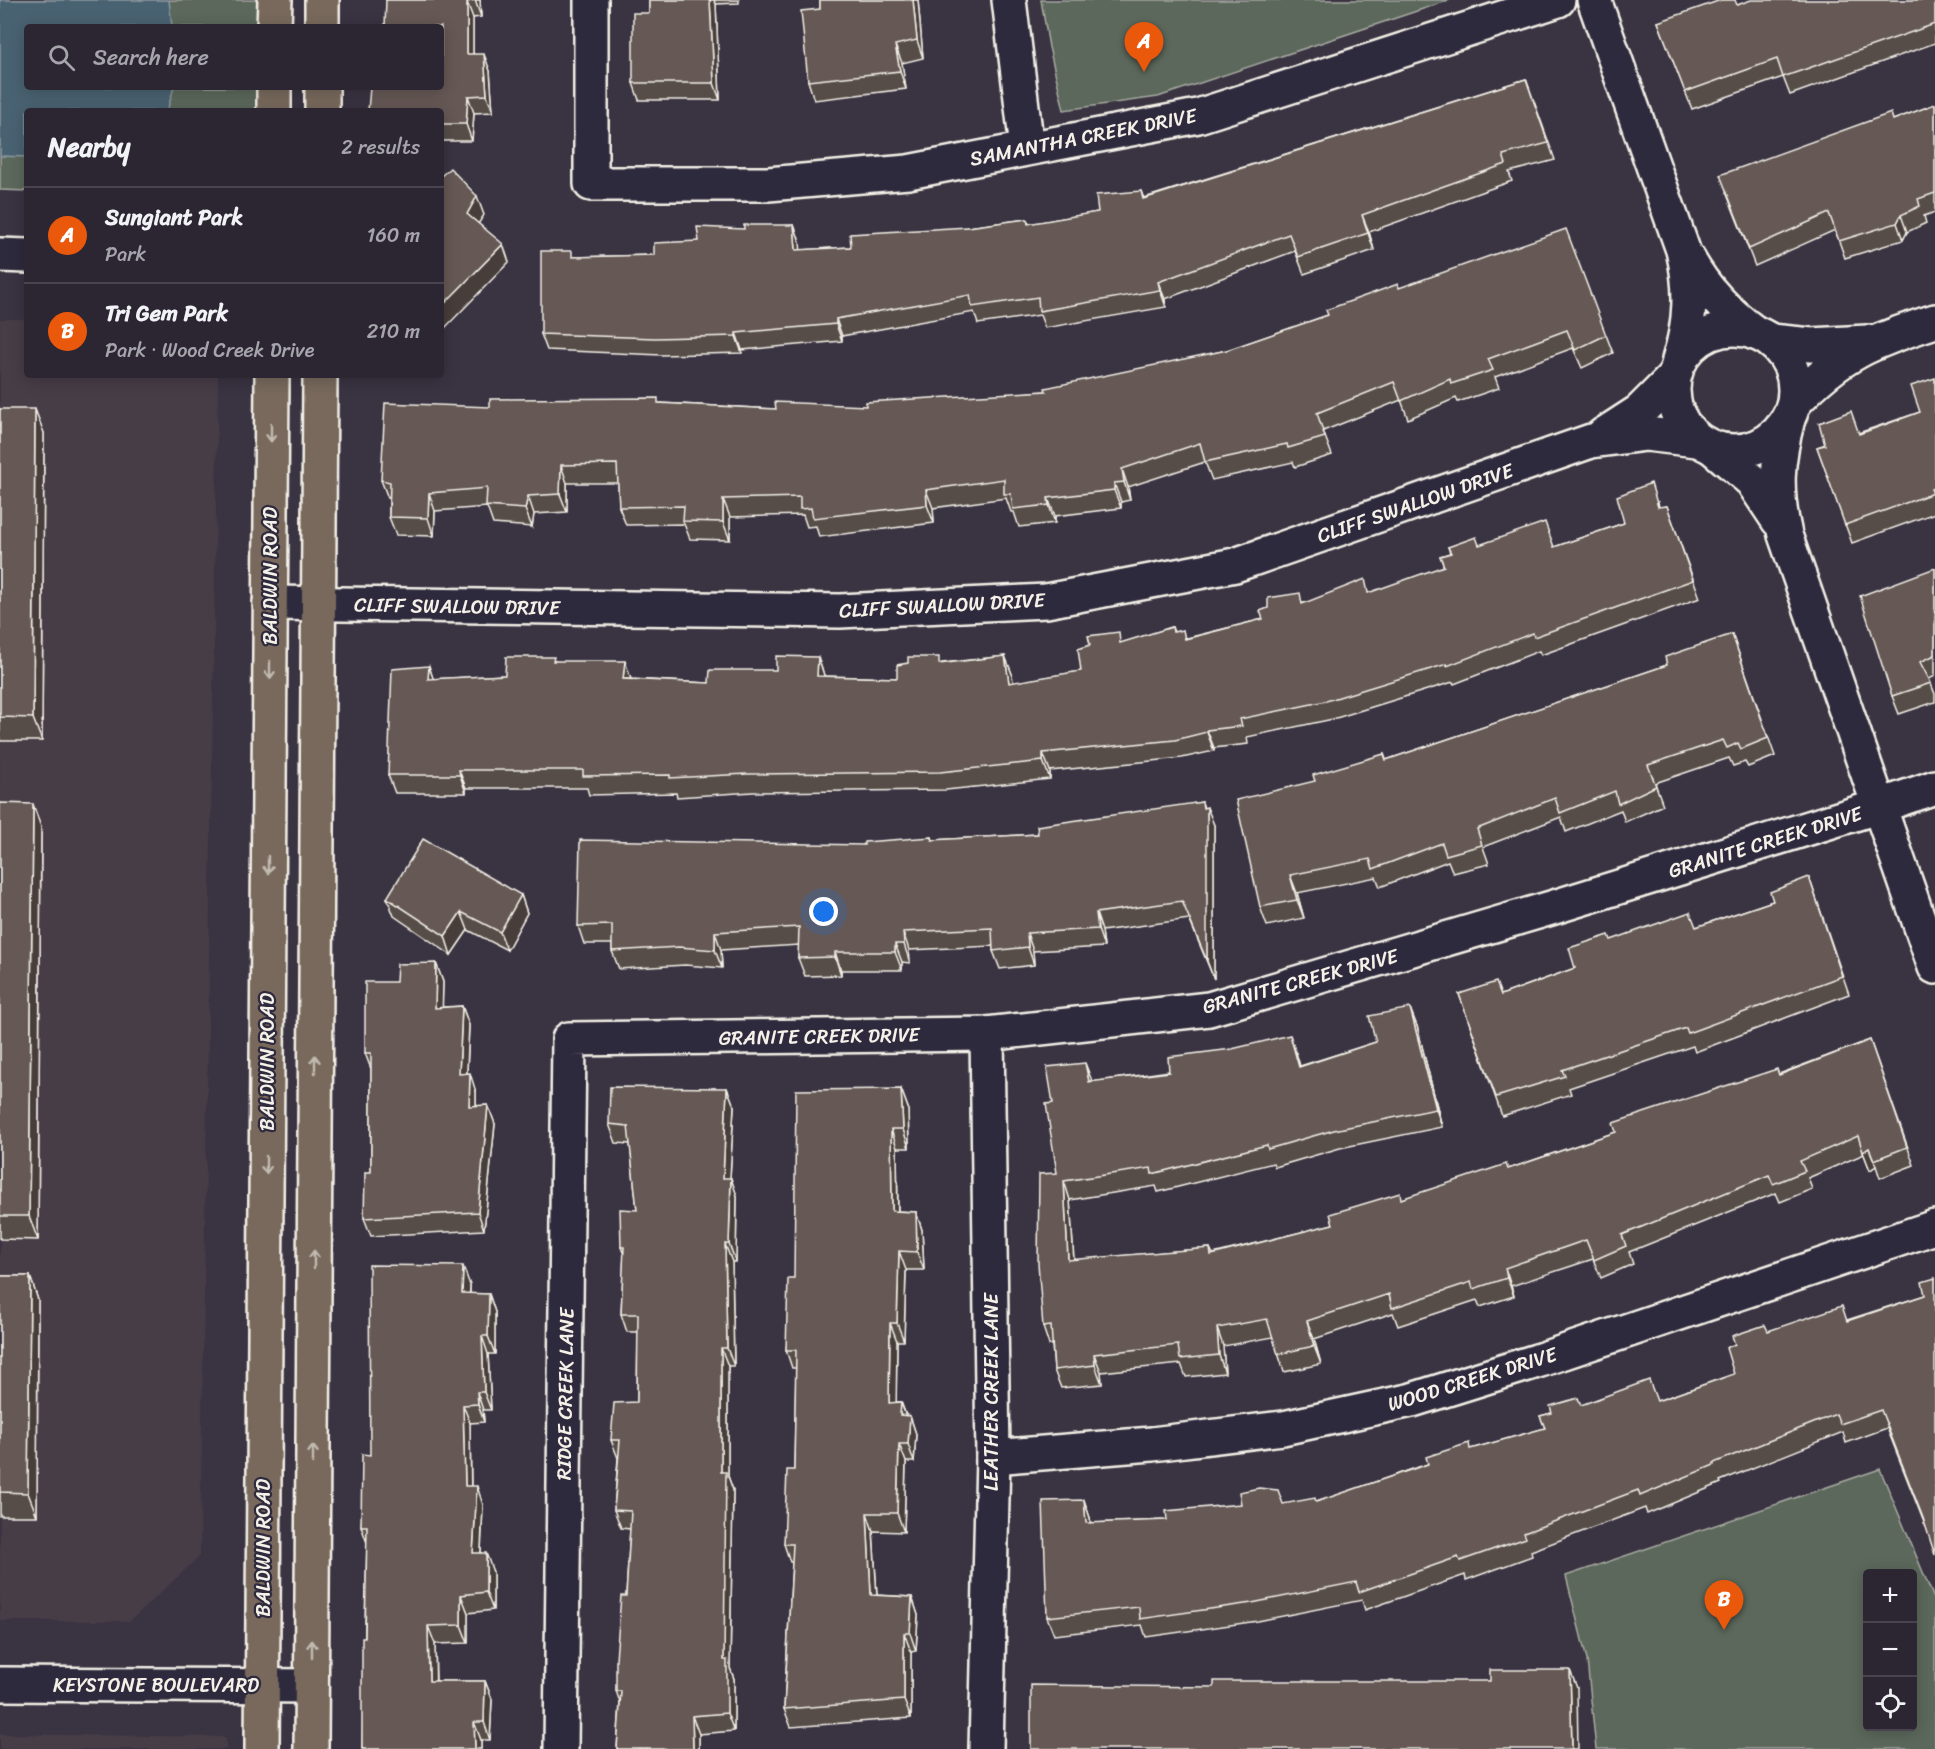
<!DOCTYPE html>
<html lang="en">
<head>
<meta charset="utf-8">
<style>
	:root { --surface:#2c2632; --page:#38323e; --text:#f1f3f6; --muted:#a6a5ac; --line:#48434d; --accent:#ea580c }
	body { margin:0; font-family:Sriracha,sans-serif; background:var(--page); color:var(--text) }
	.controls { position:absolute; right:18px; bottom:18px; display:grid; overflow:hidden; border-radius:6px; box-shadow:0 3px 15px #0003 }
	.controls button { width:54px; height:54px; display:grid; place-items:center; padding:0; border:0; border-bottom:2px solid var(--line); background:var(--surface); color:var(--text); font:30px sans-serif }
	.you { position:absolute; left:824px; top:912px; width:21px; height:21px; margin:-15px; border:4px solid #fff; border-radius:50%; background:#1a73e8; box-shadow:0 0 0 9px #1a73e833 }
	.badge { display:grid; place-items:center; width:39px; height:39px; border-radius:50%; background:var(--accent); color:#fff; font-size:20px; font-weight:700 }
	.pin { position:absolute; translate:-50% -50px; filter:drop-shadow(0 2px 3px #0008) }
	.pin::after { content:''; position:absolute; top:32px; width:21px; height:18px; background:inherit; clip-path:polygon(0 0,100% 0,50% 100%) }
	.list { margin:0; padding:0; list-style:none }
	h2 { display:flex; justify-content:space-between; align-items:center; height:78px; margin:0; padding:0 24px; font-size:26px }
	h2 small { font-size:20px; font-weight:400; color:var(--muted) }
	.list li { display:grid; grid-template-columns:39px 1fr auto; gap:18px; align-items:center; box-sizing:border-box; height:96px; padding:0 24px; border-top:2px solid var(--line) }
	.list b { display:block; font-size:22px; white-space:nowrap }
	.list p { margin:0; font-size:20px; white-space:nowrap; color:var(--muted) }
	.list em { font-size:20px; font-style:normal; color:var(--muted) }
	.icon { flex:none; width:33px; height:33px; fill:none; stroke:currentColor; stroke-width:2; stroke-linecap:round; stroke-linejoin:round }
	.map { position:relative; flex:none; width:1935px; height:1749px; overflow:hidden }
	.search { position:absolute; background:var(--surface); box-shadow:0 3px 15px #0003; left:24px; top:24px; width:420px; height:66px; display:flex; align-items:center; gap:15px; box-sizing:border-box; padding:0 21px; border-radius:6px; color:var(--muted); font-size:22px }
	.panel { position:absolute; background:var(--surface); box-shadow:0 3px 15px #0003; left:24px; top:108px; width:420px; height:270px; border-radius:6px }
	.map>svg:first-child { display:block }
</style>
</head>
<body>
<div class="map">
<svg width="1935" height="1749" viewBox="0 0 1935 1749">
	<rect width="100%" height="100%" fill="#3a3342"/>
	<filter id="ink" filterUnits="userSpaceOnUse"><feTurbulence type="fractalNoise" baseFrequency=".0167" numOctaves="2"/><feDisplacementMap in="SourceGraphic" scale="12" xChannelSelector="R" yChannelSelector="G"/><feConvolveMatrix kernelMatrix="1 2 1 2 8 2 1 2 1" color-interpolation-filters="sRGB"/></filter>
	<g filter="url(#ink)">
		<!-- built -->
		<g fill="#473e47">
			<path d="M 0,319 L 27,319 L 27,375 L 218,375 L 200,1556 L 130,1621 L 0,1621 Z"/>
			<path d="M 0,1734 L 226,1737 L 226,1749 L 0,1749 Z"/>
		</g>
		<!-- green -->
		<g fill="#5c685c" stroke="#a8aca2" stroke-width="1.5" fill-rule="evenodd">
			<path d="M 0,0 L 288,0 L 287,27 L 27,27 L 27,87 L 287,87 L 287,111 L 27,111 L 27,191 L 0,190 Z"/>
			<path d="M 1041,0 L 1450,0 L 1158,97 L 1064,110 L 1049,47 Z"/>
			<path d="M 1880,1469 L 1935,1601 L 1935,1749 L 1596,1749 L 1587,1660 L 1566,1576 ZM 1868,1574 L 1912,1574 L 1912,1726 L 1868,1726 Z"/>
		</g>
		<!-- water -->
		<path fill="#496271" stroke="#8d9ba1" stroke-width="1.5" d="M 0,0 L 169,0 L 172,27 L 27,27 L 27,87 L 174,87 L 167,111 L 27,111 L 27,157 L 0,156 Z"/>
		<g fill="none" stroke-linecap="round" stroke-linejoin="round">
			<defs>
				<g id="minor">
					<path d="M 591,0 L 591,184 L 768,184 L 908,172 L 1198,116 L 1558,0"/>
					<path d="M 1009,0 L 1027,148"/>
					<path d="M 1594,0 L 1683,250 C 1692,288 1691,322 1679,360"/>
					<path d="M 0,255 L 27,256"/>
					<path d="M 1688,259 C 1705,290 1727,312 1755,333"/>
					<circle cx="1734" cy="390" r="61"/>
					<path d="M 1771,341 L 1811,345 L 1867,342"/>
					<path d="M 1794,403 C 1839,354 1873,341 1935,321"/>
					<path d="M 1788,419 C 1776,463 1775,491 1785,535 L 1935,967"/>
					<path d="M 1603,435 L 1640,411 L 1673,378"/>
					<path d="M 1713,448 L 1752,481 L 1778,520"/>
					<path d="M 270,603 L 840,611 L 1046,601 L 1235,565 L 1591,441 L 1646,434 L 1697,440"/>
					<path d="M 993,1457 L 1152,1444 L 1283,1428 L 1412,1400 L 1537,1361 L 1935,1227"/>
					<path d="M 0,1684 L 311,1686"/>
					<path d="M 561,1749 L 569,1039 L 987,1034 L 1209,1009 L 1551,908 L 1880,806 L 1935,787"/>
					<path d="M 986,1749 L 993,1457 L 987,1034"/>
				</g>
				<g id="major">
					<path d="M 274,27 L 275,0"/>
					<path d="M 322,27 L 322,0"/>
					<path d="M 274,111 L 274,87"/>
					<path d="M 322,111 L 322,87"/>
					<path d="M 262,1749 L 272,375"/>
					<path d="M 311,1749 L 320,375"/>
				</g>
			</defs>
			<!-- minor casing -->
			<use href="#minor" stroke="#f4f1e8" stroke-width="38"/>
			<!-- major casing -->
			<use href="#major" stroke="#f4f1e8" stroke-width="38"/>
			<!-- minor -->
			<use href="#minor" stroke="#2f2a3d" stroke-width="33"/>
			<!-- major -->
			<use href="#major" stroke="#78695c" stroke-width="33"/>
		</g>
		<!-- wall -->
		<g fill="#574d48" stroke="#f4f1e8" stroke-width="1.5">
			<path d="M 386,0 L 480,0 L 481,17 L 473,18 L 473,54 L 490,71 L 493,112 L 474,113 L 472,141 L 441,141 L 441,87 Z"/>
			<path d="M 649,0 L 739,0 L 739,3 L 716,4 L 720,100 L 639,100 L 633,83 L 649,13 Z"/>
			<path d="M 820,0 L 918,0 L 923,58 L 902,63 L 906,89 L 814,100 L 808,81 L 820,9 Z"/>
			<path d="M 1935,0 L 1935,43 L 1790,95 L 1783,77 L 1692,109 L 1658,22 L 1737,5 Z"/>
			<path d="M 1526,79 L 1555,160 L 1509,172 L 1512,181 L 1369,232 L 1374,250 L 1304,274 L 1295,251 L 1165,299 L 1166,307 L 1045,328 L 1040,315 L 978,324 L 974,312 L 842,336 L 842,341 L 742,350 L 742,353 L 661,355 L 547,350 L 541,334 L 574,257 L 654,255 L 699,241 L 744,229 L 794,225 L 800,242 L 800,250 L 851,247 L 968,227 L 1027,219 L 1029,224 L 1098,212 L 1141,191 L 1144,198 Z"/>
			<path d="M 1935,104 L 1935,212 L 1924,216 L 1926,223 L 1907,232 L 1903,240 L 1845,258 L 1835,230 L 1755,266 L 1726,192 L 1893,120 Z"/>
			<path d="M 1399,288 L 1606,335 L 1613,353 L 1582,368 L 1573,348 L 1495,377 L 1499,388 L 1458,402 L 1456,398 L 1408,419 L 1401,400 L 1323,431 L 1332,455 L 1295,467 L 1293,462 L 1212,480 L 1205,462 L 1128,487 L 1130,500 L 1121,502 L 1121,508 L 1055,516 L 1055,523 L 1019,527 L 1014,512 L 1011,512 L 1006,498 L 933,508 L 934,523 L 819,537 L 816,526 L 807,527 L 803,515 L 730,517 L 730,540 L 690,539 L 684,524 L 626,525 L 619,507 L 618,483 L 567,483 L 567,512 L 534,514 L 532,527 L 493,524 L 487,507 L 435,511 L 434,536 L 396,535 L 389,517 L 389,499 L 388,498 L 381,480 L 490,407 L 660,403 L 776,409 L 866,406 L 1046,391 L 1227,350 L 1328,315 Z"/>
			<path d="M 1935,378 L 1935,513 L 1852,543 L 1817,447 L 1920,412 Z"/>
			<path d="M 0,409 L 44,433 L 42,741 L 0,741 Z"/>
			<path d="M 1658,502 L 1659,507 L 1667,506 L 1700,598 L 1541,655 L 1539,651 L 1454,684 L 1453,682 L 1333,719 L 1247,737 L 1248,744 L 1214,748 L 1214,751 L 1182,758 L 1050,771 L 1050,779 L 946,790 L 753,792 L 677,797 L 676,793 L 589,795 L 587,788 L 466,788 L 466,793 L 395,793 L 388,775 L 429,666 L 433,679 L 505,675 L 555,661 L 631,679 L 709,683 L 824,675 L 824,676 L 897,678 L 942,663 L 1005,656 L 1012,674 L 1013,683 L 1081,671 L 1123,643 L 1172,627 L 1174,632 L 1187,638 L 1263,619 L 1303,603 L 1370,593 L 1444,567 L 1440,556 L 1450,553 L 1448,547 L 1479,545 L 1554,547 L 1624,523 Z"/>
			<path d="M 1935,568 L 1935,676 L 1929,679 L 1935,694 L 1935,702 L 1899,714 L 1892,696 Z"/>
			<path d="M 1732,634 L 1775,756 L 1748,767 L 1745,762 L 1733,766 L 1729,758 L 1655,783 L 1663,805 L 1625,822 L 1621,810 L 1566,832 L 1561,817 L 1483,847 L 1489,864 L 1453,873 L 1448,861 L 1380,887 L 1376,877 L 1297,893 L 1304,918 L 1267,926 L 1260,907 L 1315,781 L 1384,754 L 1386,760 L 1667,665 Z"/>
			<path d="M 1202,802 L 1203,808 L 1214,825 L 1214,979 L 1189,919 L 1102,931 L 1104,947 L 1033,951 L 1034,965 L 1000,969 L 993,951 L 993,946 L 909,950 L 910,963 L 902,962 L 902,970 L 841,970 L 841,975 L 805,976 L 798,958 L 799,945 L 721,950 L 722,968 L 685,965 L 619,969 L 612,951 L 612,944 L 584,944 L 578,926 L 864,845 L 932,837 L 933,840 L 1038,834 Z"/>
			<path d="M 0,803 L 41,827 L 38,1240 L 0,1239 Z"/>
			<path d="M 1809,877 L 1849,994 L 1695,1052 L 1693,1046 L 1569,1088 L 1571,1094 L 1502,1116 L 1459,994 L 1501,995 L 1575,968 L 1611,940 L 1696,927 L 1773,901 Z"/>
			<path d="M 521,895 L 527,913 L 507,950 L 468,930 L 451,955 L 394,916 L 387,898 Z"/>
			<path d="M 436,963 L 443,982 L 442,1007 L 462,1006 L 469,1025 L 467,1073 L 476,1092 L 476,1106 L 488,1105 L 495,1124 L 484,1230 L 371,1236 L 364,1218 L 371,1172 L 371,1069 L 365,1053 L 396,982 Z"/>
			<path d="M 1417,1026 L 1442,1127 L 1340,1148 L 1275,1167 L 1273,1163 L 1158,1192 L 1156,1186 L 1070,1200 L 1074,1260 L 1210,1248 L 1213,1254 L 1333,1224 L 1401,1199 L 1508,1169 L 1616,1132 L 1779,1074 L 1870,1040 L 1914,1165 L 1880,1178 L 1876,1166 L 1870,1170 L 1864,1154 L 1808,1178 L 1812,1189 L 1780,1202 L 1776,1193 L 1629,1252 L 1633,1264 L 1601,1278 L 1593,1259 L 1511,1286 L 1514,1296 L 1480,1307 L 1477,1300 L 1398,1326 L 1393,1313 L 1314,1339 L 1321,1364 L 1284,1372 L 1273,1337 L 1223,1346 L 1225,1373 L 1186,1377 L 1181,1364 L 1101,1372 L 1102,1384 L 1061,1388 L 1054,1370 L 1052,1345 L 1049,1345 L 1043,1327 L 1057,1173 L 1053,1103 L 1092,1082 L 1296,1053 L 1300,1066 L 1376,1042 Z"/>
			<path d="M 727,1088 L 734,1106 L 730,1178 L 737,1196 L 736,1262 L 732,1262 L 734,1366 L 728,1366 L 728,1476 L 733,1490 L 730,1668 L 734,1679 L 734,1731 L 699,1734 L 699,1749 L 617,1749 L 620,1702 L 616,1691 L 626,1596 L 630,1529 L 621,1528 L 614,1510 L 618,1458 L 611,1440 L 637,1402 L 638,1332 L 627,1332 L 621,1314 L 624,1255 L 621,1247 L 637,1210 L 630,1144 L 616,1143 L 609,1124 Z"/>
			<path d="M 901,1089 L 908,1108 L 909,1148 L 897,1148 L 898,1211 L 916,1212 L 922,1230 L 924,1270 L 906,1270 L 904,1341 L 897,1341 L 896,1402 L 901,1402 L 906,1415 L 910,1416 L 916,1434 L 914,1462 L 906,1462 L 904,1532 L 873,1531 L 877,1595 L 912,1597 L 918,1615 L 916,1651 L 911,1652 L 911,1718 L 791,1727 L 784,1709 L 792,1562 L 790,1562 L 784,1544 L 794,1470 L 796,1368 L 792,1368 L 786,1350 L 794,1278 Z"/>
			<path d="M 0,1276 L 30,1276 L 38,1300 L 37,1516 L 0,1516 Z"/>
			<path d="M 1935,1278 L 1925,1525 L 1887,1428 L 1846,1443 L 1843,1432 L 1720,1481 L 1721,1483 L 1647,1514 L 1645,1508 L 1531,1551 L 1532,1556 L 1466,1580 L 1465,1575 L 1365,1610 L 1362,1600 L 1258,1621 L 1146,1637 L 1142,1625 L 1054,1635 L 1047,1617 L 1084,1500 L 1090,1518 L 1091,1523 L 1167,1520 L 1284,1504 L 1317,1502 L 1471,1449 L 1545,1428 L 1540,1416 L 1581,1405 L 1657,1401 L 1734,1374 L 1768,1331 L 1847,1320 L 1925,1295 Z"/>
			<path d="M 470,1285 L 470,1294 L 489,1294 L 495,1312 L 495,1354 L 488,1354 L 491,1410 L 483,1410 L 484,1422 L 470,1423 L 471,1486 L 483,1505 L 481,1553 L 493,1572 L 493,1610 L 468,1613 L 468,1643 L 435,1644 L 436,1681 L 485,1681 L 492,1699 L 490,1740 L 481,1740 L 481,1749 L 362,1749 L 367,1543 L 361,1526 L 370,1455 Z"/>
		</g>
		<!-- shaded-wall -->
		<g fill="#473e3b" stroke="#f4f1e8" stroke-width="1.5">
			<path d="M 475,0 L 480,0 L 481,17 Z"/>
			<path d="M 710,0 L 714,0 L 716,4 L 720,100 L 714,83 Z"/>
			<path d="M 913,0 L 918,0 L 923,58 L 917,40 Z"/>
			<path d="M 467,2 L 473,18 L 473,71 L 467,54 Z"/>
			<path d="M 895,45 L 902,63 L 906,89 L 900,71 Z"/>
			<path d="M 484,54 L 490,71 L 493,112 L 487,95 Z"/>
			<path d="M 468,96 L 474,113 L 472,141 L 466,124 Z"/>
			<path d="M 477,196 L 484,215 L 473,232 L 467,214 Z"/>
			<path d="M 1362,215 L 1369,232 L 1374,250 L 1368,233 Z"/>
			<path d="M 1901,215 L 1907,232 L 1903,240 L 1897,223 Z"/>
			<path d="M 794,225 L 800,242 L 802,267 L 796,250 Z"/>
			<path d="M 503,244 L 509,262 L 441,332 L 441,307 Z"/>
			<path d="M 1158,282 L 1165,299 L 1166,307 L 1160,290 Z"/>
			<path d="M 836,319 L 842,336 L 842,341 L 836,324 Z"/>
			<path d="M 736,333 L 742,350 L 742,353 L 736,336 Z"/>
			<path d="M 35,409 L 44,433 L 42,741 L 33,718 Z"/>
			<path d="M 561,465 L 567,483 L 567,512 L 560,494 Z"/>
			<path d="M 1122,469 L 1128,487 L 1130,500 L 1124,482 Z"/>
			<path d="M 1114,483 L 1121,502 L 1121,508 L 1114,490 Z"/>
			<path d="M 926,490 L 933,508 L 934,523 L 927,505 Z"/>
			<path d="M 429,493 L 435,511 L 434,536 L 428,518 Z"/>
			<path d="M 528,496 L 534,514 L 532,527 L 525,509 Z"/>
			<path d="M 1048,498 L 1055,516 L 1055,523 L 1049,505 Z"/>
			<path d="M 723,499 L 730,517 L 730,540 L 723,522 Z"/>
			<path d="M 1005,656 L 1012,674 L 1015,701 L 1009,683 Z"/>
			<path d="M 818,657 L 824,675 L 823,694 L 817,676 Z"/>
			<path d="M 625,661 L 631,679 L 623,679 Z"/>
			<path d="M 429,666 L 435,684 L 428,679 Z"/>
			<path d="M 1207,730 L 1214,748 L 1214,751 L 1207,732 Z"/>
			<path d="M 1043,753 L 1050,771 L 1050,779 L 1043,761 Z"/>
			<path d="M 459,770 L 466,788 L 466,793 L 460,775 Z"/>
			<path d="M 1202,802 L 1207,819 L 1207,807 L 1214,825 L 1214,979 L 1207,961 L 1203,808 Z"/>
			<path d="M 33,804 L 41,827 L 38,1240 L 29,1216 Z"/>
			<path d="M 1290,875 L 1297,893 L 1304,918 L 1297,900 Z"/>
			<path d="M 521,895 L 527,913 L 507,950 L 500,932 Z"/>
			<path d="M 461,912 L 468,930 L 451,955 L 445,936 Z"/>
			<path d="M 1096,913 L 1102,931 L 1104,947 L 1098,929 Z"/>
			<path d="M 715,932 L 721,950 L 722,968 L 715,950 Z"/>
			<path d="M 903,932 L 909,950 L 910,963 L 904,944 Z"/>
			<path d="M 1027,933 L 1033,951 L 1034,965 L 1028,947 Z"/>
			<path d="M 895,944 L 902,962 L 902,970 L 895,952 Z"/>
			<path d="M 835,952 L 841,970 L 841,975 L 835,957 Z"/>
			<path d="M 436,963 L 443,982 L 442,1026 L 435,1008 Z"/>
			<path d="M 462,1006 L 469,1025 L 466,1092 L 459,1074 Z"/>
			<path d="M 1410,1008 L 1417,1026 L 1442,1127 L 1436,1109 Z"/>
			<path d="M 1290,1035 L 1296,1053 L 1305,1085 L 1299,1067 Z"/>
			<path d="M 1085,1063 L 1092,1081 L 1089,1082 Z"/>
			<path d="M 470,1073 L 476,1092 L 476,1124 L 469,1106 Z"/>
			<path d="M 727,1088 L 734,1106 L 729,1196 L 723,1178 Z"/>
			<path d="M 901,1089 L 908,1108 L 909,1148 L 903,1129 Z"/>
			<path d="M 488,1105 L 495,1124 L 484,1230 L 478,1212 Z"/>
			<path d="M 891,1129 L 897,1148 L 898,1229 L 892,1211 Z"/>
			<path d="M 1869,1148 L 1876,1166 L 1870,1170 L 1863,1152 Z"/>
			<path d="M 731,1178 L 737,1196 L 736,1262 L 729,1244 Z"/>
			<path d="M 1064,1181 L 1070,1200 L 1075,1278 L 1068,1260 Z"/>
			<path d="M 916,1212 L 922,1230 L 924,1270 L 917,1252 Z"/>
			<path d="M 725,1244 L 732,1262 L 734,1366 L 727,1348 Z"/>
			<path d="M 899,1251 L 906,1270 L 904,1341 L 897,1323 Z"/>
			<path d="M 463,1266 L 470,1285 L 469,1312 L 462,1293 Z"/>
			<path d="M 1505,1268 L 1511,1286 L 1514,1296 L 1507,1278 Z"/>
			<path d="M 30,1276 L 38,1300 L 37,1516 L 28,1493 Z"/>
			<path d="M 489,1294 L 495,1312 L 495,1354 L 488,1336 Z"/>
			<path d="M 1307,1321 L 1314,1339 L 1321,1364 L 1314,1346 Z"/>
			<path d="M 890,1323 L 897,1341 L 896,1421 L 889,1403 Z"/>
			<path d="M 1217,1328 L 1223,1346 L 1225,1373 L 1219,1355 Z"/>
			<path d="M 482,1336 L 488,1354 L 491,1410 L 484,1392 Z"/>
			<path d="M 721,1348 L 728,1366 L 728,1476 L 733,1490 L 730,1668 L 734,1679 L 734,1731 L 727,1713 L 724,1660 L 721,1472 Z"/>
			<path d="M 1094,1354 L 1101,1372 L 1102,1384 L 1095,1365 Z"/>
			<path d="M 477,1392 L 483,1410 L 484,1422 L 478,1404 Z"/>
			<path d="M 901,1402 L 907,1420 L 900,1415 Z"/>
			<path d="M 463,1405 L 470,1423 L 471,1504 L 465,1486 Z"/>
			<path d="M 910,1416 L 916,1434 L 914,1462 L 908,1444 Z"/>
			<path d="M 899,1444 L 906,1462 L 904,1532 L 897,1513 Z"/>
			<path d="M 477,1486 L 483,1505 L 480,1571 L 473,1553 Z"/>
			<path d="M 1084,1500 L 1090,1518 L 1092,1541 L 1086,1523 Z"/>
			<path d="M 867,1513 L 873,1531 L 878,1613 L 871,1595 Z"/>
			<path d="M 486,1553 L 493,1572 L 493,1610 L 486,1592 Z"/>
			<path d="M 461,1595 L 468,1613 L 468,1643 L 461,1625 Z"/>
			<path d="M 912,1597 L 918,1615 L 916,1651 L 910,1633 Z"/>
			<path d="M 428,1626 L 435,1644 L 436,1699 L 429,1681 Z"/>
			<path d="M 904,1633 L 911,1652 L 911,1718 L 904,1700 Z"/>
			<path d="M 1570,1670 L 1577,1688 L 1578,1749 L 1572,1749 Z"/>
			<path d="M 485,1681 L 492,1699 L 490,1740 L 484,1722 Z"/>
			<path d="M 692,1716 L 699,1734 L 699,1749 L 693,1749 Z"/>
			<path d="M 474,1722 L 481,1740 L 481,1749 L 475,1749 Z"/>
		</g>
		<!-- building -->
		<g fill="#655954" stroke="#f4f1e8" stroke-width="1.5">
			<path d="M 386,0 L 475,0 L 467,2 L 467,54 L 484,54 L 487,95 L 468,96 L 466,124 L 441,124 L 441,111 L 368,111 L 370,87 L 441,87 L 441,27 L 385,27 Z"/>
			<path d="M 649,0 L 710,0 L 714,83 L 633,83 L 633,13 L 649,13 Z"/>
			<path d="M 820,0 L 913,0 L 917,40 L 895,45 L 900,71 L 808,81 L 801,11 L 820,9 Z"/>
			<path d="M 1721,0 L 1735,0 L 1737,5 L 1751,0 L 1935,0 L 1935,24 L 1783,77 L 1777,59 L 1685,92 L 1658,22 Z"/>
			<path d="M 1526,79 L 1548,143 L 1503,155 L 1506,164 L 1362,215 L 1368,233 L 1298,257 L 1289,234 L 1158,282 L 1160,290 L 1039,311 L 1038,297 L 972,307 L 970,295 L 836,319 L 836,324 L 736,333 L 736,336 L 655,338 L 541,334 L 541,251 L 572,251 L 572,257 L 654,255 L 654,243 L 699,241 L 697,227 L 744,229 L 744,225 L 794,225 L 796,250 L 851,247 L 850,234 L 968,227 L 1027,219 L 1028,224 L 1098,212 L 1096,195 L 1141,191 L 1143,199 Z"/>
			<path d="M 1935,104 L 1935,193 L 1918,199 L 1920,206 L 1901,215 L 1897,223 L 1839,241 L 1829,213 L 1749,249 L 1720,175 L 1891,113 L 1893,120 Z"/>
			<path d="M 450,168 L 477,196 L 467,214 L 503,244 L 441,307 L 441,176 Z"/>
			<path d="M 1566,229 L 1606,335 L 1575,350 L 1567,330 L 1488,359 L 1493,370 L 1451,384 L 1450,379 L 1401,401 L 1394,382 L 1317,413 L 1325,437 L 1288,448 L 1287,444 L 1205,462 L 1200,443 L 1122,469 L 1124,482 L 1114,483 L 1114,490 L 1048,498 L 1049,505 L 1013,509 L 1011,494 L 1004,494 L 1004,479 L 926,490 L 927,505 L 813,518 L 811,508 L 800,509 L 800,497 L 723,499 L 723,522 L 683,521 L 684,506 L 619,507 L 617,464 L 561,465 L 560,494 L 528,496 L 525,509 L 486,506 L 487,488 L 429,493 L 428,518 L 389,517 L 390,482 L 381,480 L 385,403 L 490,407 L 490,399 L 658,398 L 658,403 L 776,409 L 775,402 L 866,406 L 866,402 L 1046,391 L 1045,388 L 1227,350 L 1328,315 L 1326,310 L 1398,284 L 1399,288 Z"/>
			<path d="M 1935,378 L 1935,487 L 1931,489 L 1933,493 L 1845,525 L 1817,447 L 1825,445 L 1819,423 L 1851,411 L 1859,434 L 1920,412 L 1911,386 Z"/>
			<path d="M 0,409 L 35,409 L 33,718 L 0,717 Z"/>
			<path d="M 1651,483 L 1658,507 L 1667,506 L 1693,580 L 1534,637 L 1533,633 L 1447,666 L 1447,664 L 1326,701 L 1240,719 L 1242,726 L 1207,730 L 1207,732 L 1175,740 L 1043,753 L 1043,761 L 940,772 L 747,774 L 670,778 L 670,775 L 583,776 L 583,770 L 459,770 L 460,775 L 388,775 L 392,669 L 429,666 L 428,679 L 505,675 L 506,657 L 554,657 L 553,661 L 625,661 L 623,679 L 709,683 L 710,670 L 776,670 L 776,656 L 818,657 L 817,676 L 897,678 L 897,665 L 908,663 L 908,657 L 939,657 L 939,664 L 1005,656 L 1009,683 L 1081,671 L 1078,649 L 1090,645 L 1088,636 L 1119,632 L 1120,643 L 1172,627 L 1173,632 L 1183,630 L 1185,639 L 1263,619 L 1260,611 L 1268,608 L 1268,598 L 1300,593 L 1302,604 L 1365,579 L 1368,593 L 1444,566 L 1440,556 L 1451,553 L 1448,547 L 1476,537 L 1479,545 L 1545,522 L 1554,547 L 1624,523 L 1617,496 Z"/>
			<path d="M 1935,568 L 1935,655 L 1920,662 L 1931,683 L 1892,696 L 1860,596 Z"/>
			<path d="M 1732,634 L 1768,738 L 1741,749 L 1738,743 L 1727,748 L 1723,740 L 1648,765 L 1656,786 L 1618,804 L 1615,791 L 1560,813 L 1555,798 L 1477,829 L 1482,845 L 1446,855 L 1442,843 L 1373,869 L 1370,859 L 1290,875 L 1297,900 L 1260,907 L 1236,800 L 1315,781 L 1313,775 L 1384,754 L 1386,760 L 1667,665 L 1665,657 Z"/>
			<path d="M 1202,802 L 1203,808 L 1207,807 L 1207,961 L 1182,901 L 1096,913 L 1098,929 L 1027,933 L 1028,947 L 993,951 L 992,928 L 903,932 L 904,944 L 895,944 L 895,952 L 835,952 L 835,957 L 798,958 L 799,927 L 715,932 L 715,950 L 679,947 L 612,951 L 612,925 L 578,926 L 580,840 L 864,845 L 864,842 L 932,837 L 932,840 L 1038,834 L 1037,826 Z"/>
			<path d="M 0,803 L 33,804 L 29,1216 L 0,1216 Z"/>
			<path d="M 423,839 L 521,895 L 500,932 L 461,912 L 445,936 L 387,898 Z"/>
			<path d="M 1809,877 L 1842,976 L 1688,1033 L 1686,1028 L 1562,1070 L 1565,1076 L 1496,1097 L 1459,994 L 1496,982 L 1501,995 L 1575,968 L 1569,948 L 1609,935 L 1611,940 L 1690,912 L 1696,927 L 1773,901 L 1770,892 Z"/>
			<path d="M 436,963 L 435,1008 L 462,1006 L 459,1074 L 470,1073 L 469,1106 L 488,1105 L 478,1212 L 364,1218 L 365,1172 L 371,1172 L 371,1053 L 365,1053 L 365,982 L 396,982 L 397,964 Z"/>
			<path d="M 1410,1008 L 1436,1109 L 1334,1130 L 1268,1149 L 1267,1145 L 1152,1174 L 1151,1168 L 1064,1181 L 1068,1260 L 1210,1248 L 1211,1255 L 1333,1224 L 1330,1214 L 1400,1193 L 1401,1199 L 1506,1164 L 1508,1169 L 1616,1132 L 1613,1123 L 1777,1069 L 1779,1075 L 1870,1040 L 1907,1147 L 1874,1160 L 1869,1148 L 1863,1152 L 1858,1136 L 1800,1161 L 1805,1171 L 1773,1184 L 1769,1175 L 1622,1235 L 1626,1246 L 1594,1260 L 1586,1240 L 1505,1268 L 1507,1278 L 1473,1289 L 1471,1282 L 1392,1308 L 1389,1294 L 1307,1321 L 1314,1346 L 1278,1354 L 1267,1319 L 1217,1328 L 1219,1355 L 1180,1359 L 1178,1345 L 1094,1354 L 1095,1365 L 1054,1370 L 1051,1326 L 1043,1327 L 1038,1263 L 1039,1174 L 1057,1173 L 1046,1104 L 1053,1103 L 1047,1067 L 1085,1063 L 1089,1082 L 1169,1072 L 1168,1057 L 1232,1049 L 1290,1035 L 1299,1067 L 1376,1042 L 1369,1016 Z"/>
			<path d="M 610,1087 L 727,1088 L 723,1178 L 731,1178 L 729,1244 L 725,1244 L 727,1348 L 721,1348 L 721,1472 L 726,1472 L 724,1660 L 727,1660 L 727,1713 L 692,1716 L 693,1749 L 617,1749 L 621,1691 L 616,1691 L 616,1659 L 621,1596 L 626,1596 L 631,1511 L 614,1510 L 620,1440 L 611,1440 L 614,1403 L 637,1402 L 638,1314 L 621,1314 L 624,1247 L 621,1247 L 620,1209 L 637,1210 L 628,1126 L 609,1124 Z"/>
			<path d="M 901,1089 L 903,1129 L 891,1129 L 892,1211 L 916,1212 L 917,1252 L 899,1251 L 897,1323 L 890,1323 L 889,1403 L 901,1402 L 900,1415 L 910,1416 L 908,1444 L 899,1444 L 897,1513 L 867,1513 L 871,1595 L 912,1597 L 910,1633 L 904,1633 L 904,1700 L 784,1709 L 793,1544 L 784,1544 L 787,1470 L 794,1470 L 796,1350 L 786,1350 L 788,1278 L 794,1278 L 796,1090 Z"/>
			<path d="M 369,1265 L 463,1266 L 462,1293 L 489,1294 L 488,1336 L 482,1336 L 484,1392 L 477,1392 L 478,1404 L 463,1405 L 465,1486 L 477,1486 L 473,1553 L 486,1553 L 486,1592 L 461,1595 L 461,1625 L 428,1626 L 429,1681 L 485,1681 L 484,1722 L 474,1722 L 475,1749 L 362,1749 L 362,1638 L 365,1638 L 367,1526 L 361,1526 L 362,1454 L 370,1455 Z"/>
			<path d="M 0,1276 L 30,1276 L 28,1493 L 0,1492 Z"/>
			<path d="M 1935,1278 L 1935,1555 L 1923,1518 L 1881,1410 L 1840,1424 L 1836,1414 L 1714,1463 L 1714,1465 L 1640,1496 L 1638,1490 L 1524,1533 L 1526,1538 L 1460,1561 L 1458,1557 L 1359,1592 L 1356,1582 L 1252,1603 L 1140,1619 L 1139,1607 L 1047,1617 L 1043,1501 L 1084,1500 L 1086,1523 L 1167,1520 L 1166,1511 L 1241,1504 L 1239,1492 L 1259,1488 L 1278,1490 L 1283,1504 L 1315,1498 L 1316,1502 L 1428,1464 L 1426,1457 L 1469,1443 L 1470,1449 L 1545,1428 L 1540,1416 L 1552,1413 L 1550,1406 L 1578,1398 L 1581,1405 L 1649,1380 L 1657,1401 L 1734,1374 L 1726,1348 L 1735,1344 L 1732,1336 L 1765,1325 L 1768,1331 L 1842,1306 L 1847,1321 L 1925,1295 L 1922,1282 Z"/>
			<path d="M 1490,1670 L 1570,1670 L 1572,1749 L 1031,1749 L 1031,1685 L 1214,1687 L 1214,1681 L 1490,1681 Z"/>
		</g>
		<!-- one-way arrows -->
		<defs><path id="oneway-shaft" d="M-6 0H5M1.5-3L5.5 0L1.5 3" fill="none" stroke-width="1.6" stroke-linecap="round" stroke-linejoin="round" transform="scale(1.5)"/></defs>
		<g stroke="#c2bbb0">
			<use href="#oneway-shaft" transform="translate(271 433) rotate(90)"/>
			<use href="#oneway-shaft" transform="translate(270 670) rotate(90)"/>
			<use href="#oneway-shaft" transform="translate(268 865) rotate(90)"/>
			<use href="#oneway-shaft" transform="translate(315 1064) rotate(-90)"/>
			<use href="#oneway-shaft" transform="translate(266 1165) rotate(90)"/>
			<use href="#oneway-shaft" transform="translate(314 1259) rotate(-90)"/>
			<use href="#oneway-shaft" transform="translate(313 1454) rotate(-90)"/>
			<use href="#oneway-shaft" transform="translate(312 1649) rotate(-90)"/>
		</g>
	</g>
	<g text-anchor="middle" stroke-width="4.5" stroke-linejoin="round" paint-order="stroke">
		<!-- street labels -->
		<g font-size="20" fill="#f4f1e8" stroke="#2f2a3d">
			<text transform="translate(1083 137) rotate(-11)" y="7">SAMANTHA CREEK DRIVE</text>
			<text transform="translate(1415 503) rotate(-19)" y="7">CLIFF SWALLOW DRIVE</text>
			<text transform="translate(270 576) rotate(-90)" y="7">BALDWIN ROAD</text>
			<text transform="translate(942 605) rotate(-3)" y="7">CLIFF SWALLOW DRIVE</text>
			<text transform="translate(457 606) rotate(1)" y="7">CLIFF SWALLOW DRIVE</text>
			<text transform="translate(1765 842) rotate(-17)" y="7">GRANITE CREEK DRIVE</text>
			<text transform="translate(1300 981) rotate(-15)" y="7">GRANITE CREEK DRIVE</text>
			<text transform="translate(819 1036) rotate(-1)" y="7">GRANITE CREEK DRIVE</text>
			<text transform="translate(267 1062) rotate(-90)" y="7">BALDWIN ROAD</text>
			<text transform="translate(1472 1379) rotate(-17)" y="7">WOOD CREEK DRIVE</text>
			<text transform="translate(991 1392) rotate(-90)" y="7">LEATHER CREEK LANE</text>
			<text transform="translate(565 1394) rotate(-89)" y="7">RIDGE CREEK LANE</text>
			<text transform="translate(263 1548) rotate(-90)" y="7">BALDWIN ROAD</text>
			<text x="156" y="1692">KEYSTONE BOULEVARD</text>
		</g>
	</g>
</svg>
<div class="controls">
<button>+</button>
<button>−</button>
<button><svg class="icon" aria-label="locate" viewBox="0 0 24 24"><circle cx="12" cy="12" r="6"/><path d="M12 2v4M12 18v4M2 12h4M18 12h4"/></svg></button>
</div>
<div class="you"></div>
<div class="pin badge" style="left:1144px;top:72px">A</div>
<div class="pin badge" style="left:1724px;top:1630px">B</div>
<div class="search"><svg class="icon" aria-label="search" viewBox="0 0 24 24"><circle cx="10" cy="10" r="6"/><path d="M15 15l6 6"/></svg>Search here</div>
<section class="panel">
<h2>Nearby<small>2 results</small></h2>
<ul class="list">
<li><span class="badge">A</span><div><b>Sungiant Park</b><p>Park</p></div><em>160 m</em></li>
<li><span class="badge">B</span><div><b>Tri Gem Park</b><p>Park · Wood Creek Drive</p></div><em>210 m</em></li>
</ul>
</section>
</div>
</body>
</html>
